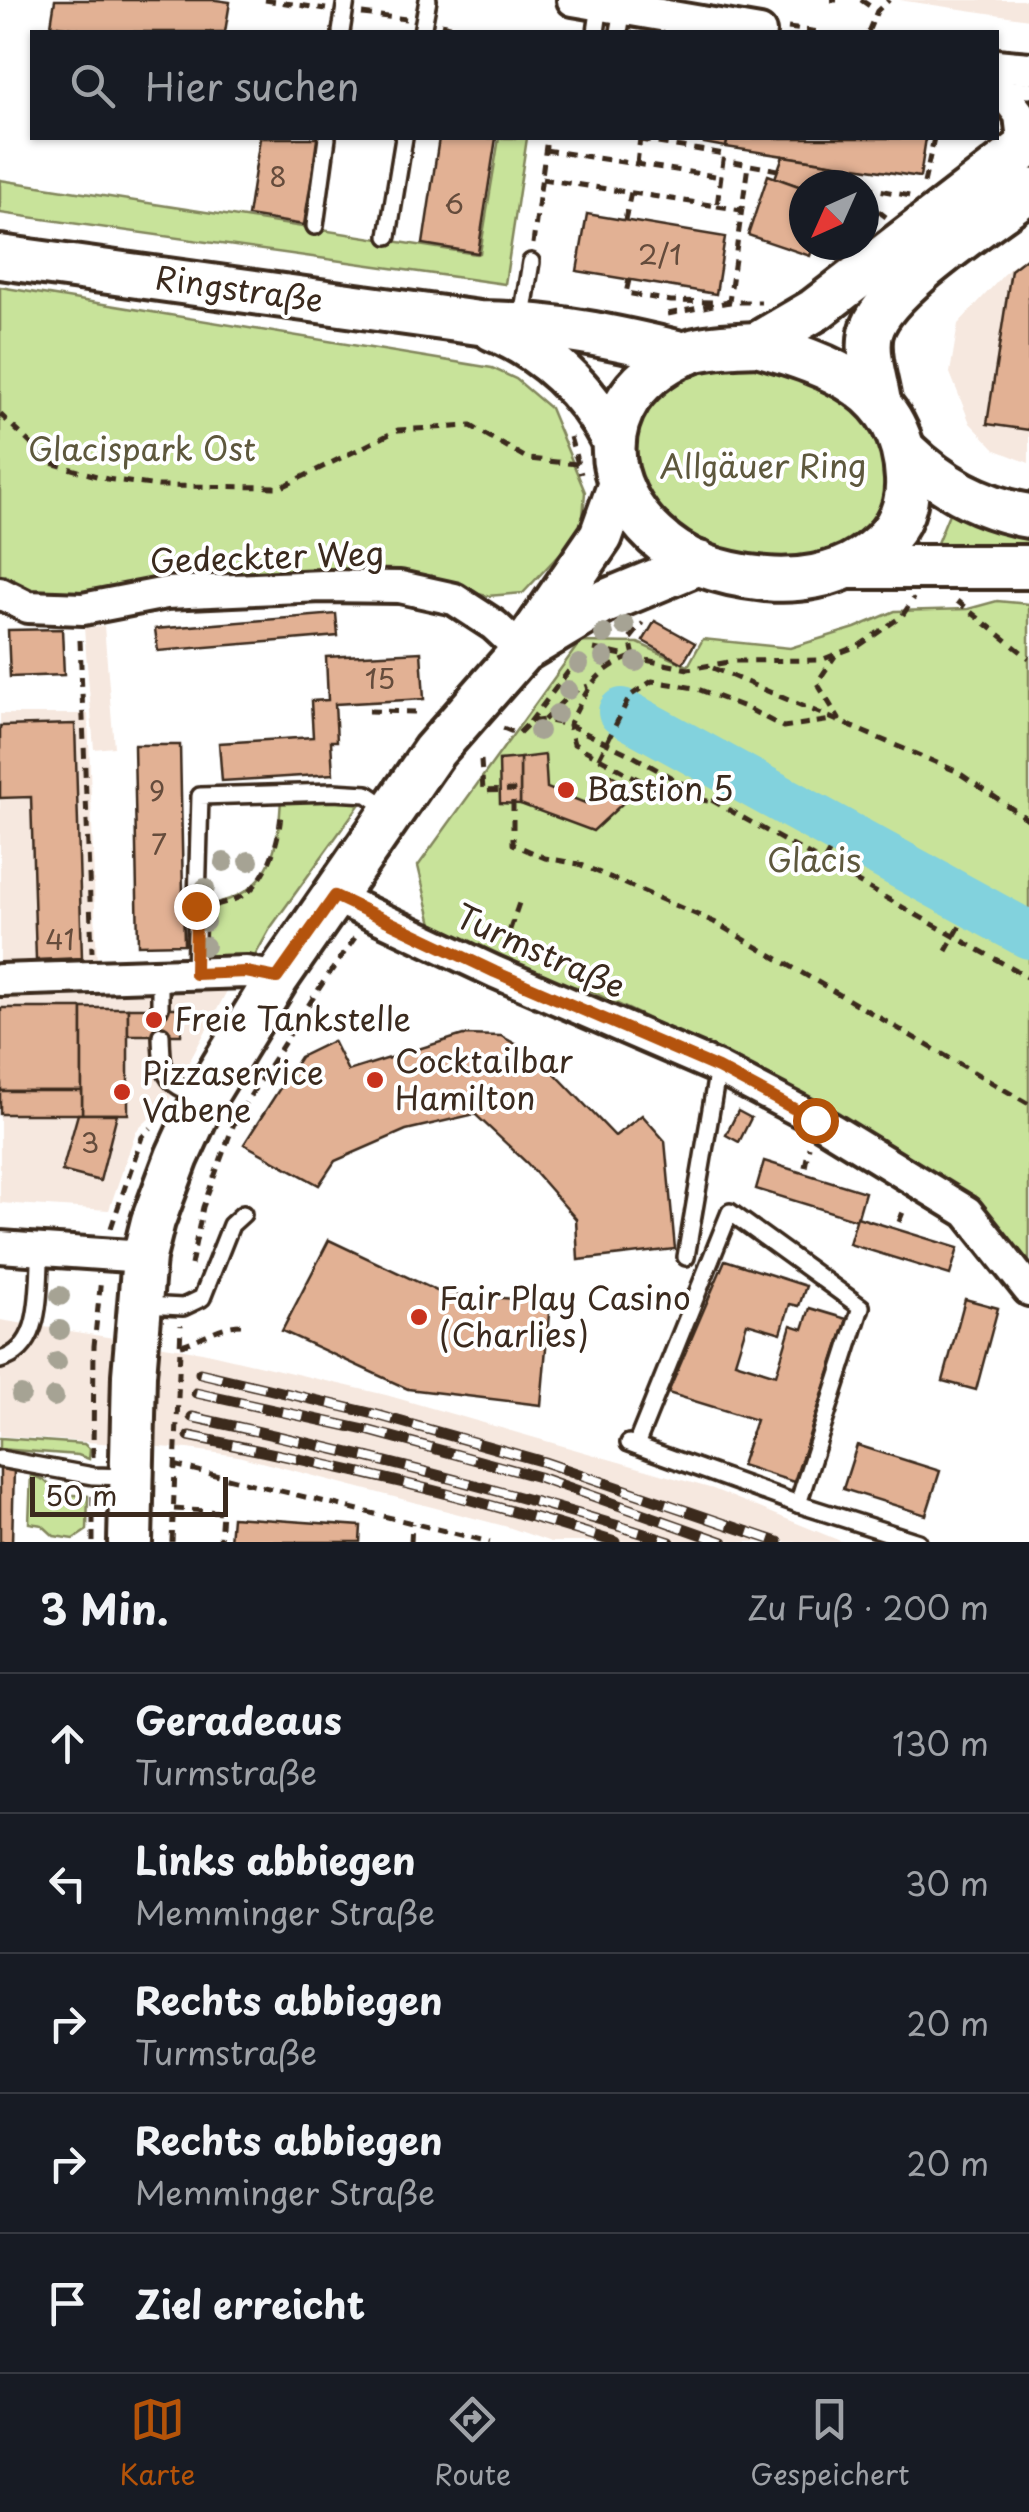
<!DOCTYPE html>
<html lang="de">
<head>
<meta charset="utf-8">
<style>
	:root { --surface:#171b24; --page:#242831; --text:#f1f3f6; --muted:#9ea1a6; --line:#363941; --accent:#b45309 }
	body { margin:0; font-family:"Playpen Sans",sans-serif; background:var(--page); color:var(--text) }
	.compass { position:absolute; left:789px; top:170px; width:90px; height:90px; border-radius:50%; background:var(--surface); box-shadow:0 2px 8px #0004; rotate:225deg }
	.scale { position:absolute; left:30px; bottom:25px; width:198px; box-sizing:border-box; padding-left:10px; border:5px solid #3b2a1e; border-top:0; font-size:28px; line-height:35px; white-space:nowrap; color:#3b2a1e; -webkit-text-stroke:8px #fff; paint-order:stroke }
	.stop { position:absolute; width:30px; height:30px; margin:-22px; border:8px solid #b45309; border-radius:50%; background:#fff }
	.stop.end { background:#b45309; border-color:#fff; box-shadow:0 2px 10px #0008 }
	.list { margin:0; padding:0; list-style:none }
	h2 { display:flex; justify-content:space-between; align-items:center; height:130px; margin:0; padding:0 40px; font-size:42px }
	h2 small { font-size:32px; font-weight:400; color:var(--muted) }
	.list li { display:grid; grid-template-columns:65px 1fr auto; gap:30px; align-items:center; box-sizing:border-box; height:140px; padding:0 40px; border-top:2px solid var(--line) }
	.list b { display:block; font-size:38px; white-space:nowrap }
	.list p { margin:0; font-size:32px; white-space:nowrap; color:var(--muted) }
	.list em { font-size:32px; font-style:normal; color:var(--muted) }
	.icon { flex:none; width:55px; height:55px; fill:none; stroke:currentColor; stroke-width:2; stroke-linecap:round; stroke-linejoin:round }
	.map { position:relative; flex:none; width:1029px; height:1542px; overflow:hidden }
	.search { position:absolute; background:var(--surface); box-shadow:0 2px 8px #0004; left:30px; right:30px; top:30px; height:110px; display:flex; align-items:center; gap:25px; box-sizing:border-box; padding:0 35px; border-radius:0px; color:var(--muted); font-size:38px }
	.sheet { height:830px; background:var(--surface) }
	nav { display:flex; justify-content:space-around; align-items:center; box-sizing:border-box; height:140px; border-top:2px solid var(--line); background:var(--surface); font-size:28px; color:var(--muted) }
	nav a { display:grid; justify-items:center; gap:5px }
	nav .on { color:var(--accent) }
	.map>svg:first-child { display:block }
</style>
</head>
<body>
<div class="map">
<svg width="1029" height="1542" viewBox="0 0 1029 1542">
	<rect width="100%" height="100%" fill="#fff"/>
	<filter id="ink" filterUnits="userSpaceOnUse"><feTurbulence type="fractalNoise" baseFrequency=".01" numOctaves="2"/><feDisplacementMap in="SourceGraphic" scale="20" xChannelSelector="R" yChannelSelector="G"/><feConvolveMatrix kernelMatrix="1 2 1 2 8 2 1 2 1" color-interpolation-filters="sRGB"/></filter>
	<g filter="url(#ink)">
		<!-- built -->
		<g fill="#f6e8df">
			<path d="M 899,0 L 1029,0 L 1029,19 Z"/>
			<path d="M 1029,254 L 1029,463 L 996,450 L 970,423 L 950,373 L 958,324 L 1009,269 Z"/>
			<path d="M 104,626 L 114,747 L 94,749 L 84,628 Z"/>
			<path d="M 0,714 L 88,714 L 98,993 L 228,989 L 169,1100 L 136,1131 L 109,1210 L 0,1203 Z"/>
			<path d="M 0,1320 L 202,1352 L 386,1395 L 713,1489 L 843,1542 L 551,1542 L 508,1527 L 238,1456 L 188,1449 L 0,1436 Z"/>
		</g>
		<!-- green -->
		<g fill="#c8e39a" stroke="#82865c" stroke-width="2.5">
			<path d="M 499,138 L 527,138 L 505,284 L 0,213 L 0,180 L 476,254 L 480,253 Z"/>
			<path d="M 0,287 L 492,368 L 516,379 L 550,408 L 585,492 L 582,530 L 523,593 L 487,596 L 390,573 L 83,605 L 0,588 Z"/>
			<path d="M 700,360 L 801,368 L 888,434 L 894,482 L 878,524 L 848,553 L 729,569 L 634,495 L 628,425 L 639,400 Z"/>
			<path d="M 950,511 L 1029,528 L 1029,560 L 933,553 Z"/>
			<path d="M 997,601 L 1029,604 L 1029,1270 L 979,1210 L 761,1072 L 586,989 L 531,977 L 433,928 L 418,866 L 580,642 L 638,643 L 688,666 L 703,639 L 790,648 L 855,628 L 895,611 L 968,609 Z"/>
			<path d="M 281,793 L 367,794 L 271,927 L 246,972 L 194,968 L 196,906 C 267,901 280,856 281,793 Z"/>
			<path d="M 0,1438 L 84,1444 L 90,1449 L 89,1459 L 78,1455 L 0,1449 Z"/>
			<path d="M 31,1475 L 44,1480 L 59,1494 L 88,1496 L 87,1530 L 74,1539 L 54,1536 L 42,1525 L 29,1523 Z"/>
		</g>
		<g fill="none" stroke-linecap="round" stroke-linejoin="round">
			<!-- river -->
			<path stroke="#82d2dd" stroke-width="48" d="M 622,712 L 1029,935"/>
		</g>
		<!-- building -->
		<g fill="#e2b194" stroke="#3b2a1e" stroke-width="2.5">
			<path d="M 55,0 L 216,0 L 230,2 L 225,32 L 98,32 L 51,25 Z"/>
			<path d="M 260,138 L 318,138 L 304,225 L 248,216 Z"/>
			<path d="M 439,138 L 496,138 L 478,253 L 423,244 Z"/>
			<path d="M 705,138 L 728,138 L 726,147 L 704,143 Z"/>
			<path d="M 728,138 L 926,138 L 920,177 L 726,147 Z"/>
			<path d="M 783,156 L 835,164 L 827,185 L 804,185 L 804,188 L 775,178 Z"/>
			<path d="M 768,175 L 804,188 L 804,245 L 814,245 L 810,256 L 748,235 Z"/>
			<path d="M 587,214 L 725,237 L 716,294 L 577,271 Z"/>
			<path d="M 1029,256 L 1029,430 L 987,424 L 1011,270 Z"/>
			<path d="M 336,614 L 338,636 L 158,651 L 155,629 Z"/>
			<path d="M 655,621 L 695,643 L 683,663 L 643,641 Z"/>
			<path d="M 62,629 L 64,675 L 10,677 L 8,630 Z"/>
			<path d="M 421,652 L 424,699 L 335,704 L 337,741 L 331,741 L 333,774 L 222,781 L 219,743 L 313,737 L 311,701 L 328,700 L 326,657 Z"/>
			<path d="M 75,724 L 82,958 L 36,960 L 31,797 L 0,798 L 0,726 Z"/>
			<path d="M 134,745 L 180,745 L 184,944 L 138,945 Z"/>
			<path d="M 545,755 L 547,788 L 585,803 L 611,775 L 638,789 L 593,831 L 520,804 L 520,758 Z"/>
			<path d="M 520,758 L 520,804 L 500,803 L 499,760 Z"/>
			<rect x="1" y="1008" width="81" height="83"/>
			<rect x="82" y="1008" width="46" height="106"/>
			<path d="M 128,1008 L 182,1008 L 181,1035 L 128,1035 Z"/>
			<path d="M 463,1035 L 501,1036 L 539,1057 L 615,1136 L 642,1115 L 665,1141 L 675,1249 L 578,1260 L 576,1219 L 527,1163 L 475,1114 L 406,1130 L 335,1161 L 319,1185 L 244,1144 L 300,1057 L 333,1041 L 348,1071 Z"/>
			<rect x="0" y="1091" width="82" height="23"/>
			<path d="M 738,1111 L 751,1118 L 739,1142 L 726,1135 Z"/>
			<path d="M 78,1114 L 117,1114 L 100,1181 L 62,1171 Z"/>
			<path d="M 764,1161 L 865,1192 L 857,1220 L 756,1189 Z"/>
			<path d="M 857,1217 L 958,1248 L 950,1275 L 849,1244 Z"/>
			<path d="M 329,1240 L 441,1293 L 550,1302 L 541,1405 L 408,1389 L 282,1331 Z"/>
			<path d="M 725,1260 L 806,1286 L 799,1306 L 790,1304 L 781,1333 L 747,1323 L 735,1362 L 776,1375 L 791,1325 L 803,1329 L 810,1308 L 847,1319 L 794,1482 L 741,1465 L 756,1420 L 668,1393 Z"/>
			<path d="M 965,1299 L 998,1308 L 976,1390 L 943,1381 Z"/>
			<path d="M 857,1445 L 940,1471 L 926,1515 L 843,1489 Z"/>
			<path d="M 0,1469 L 14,1469 L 12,1542 L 0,1542 Z"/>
			<path d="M 232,1517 L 361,1526 L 360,1542 L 230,1542 Z"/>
		</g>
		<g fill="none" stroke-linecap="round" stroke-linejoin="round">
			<defs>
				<g id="lane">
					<path d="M 341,32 L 346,0"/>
					<path d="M 422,32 L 428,0"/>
					<path d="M 596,32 L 600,5"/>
					<path d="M 619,32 L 623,9"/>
					<path d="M 1003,88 L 1029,90"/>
					<path d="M 315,226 L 327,138"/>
					<path d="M 388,236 L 404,138"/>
					<path d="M 521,323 L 531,262"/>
					<path d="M 195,974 L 200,796 L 333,792 L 367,794 L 392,811"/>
					<path d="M 160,976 L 160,1008"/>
					<path d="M 161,1035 C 162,1071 163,1085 201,1095"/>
					<path d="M 686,1257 L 718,1068"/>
					<path d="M 144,1305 L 183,1307 L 202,1298 L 231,1225 L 243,1214"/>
					<path d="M 0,1360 C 45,1348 37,1288 41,1250"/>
					<path d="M 629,1443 L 798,1504 L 918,1542"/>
					<path d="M 636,1445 L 730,1212 L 861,1307 L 798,1504"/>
					<path d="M 0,1459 L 93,1476 L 128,1477"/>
				</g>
				<g id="street">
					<path d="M 573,0 L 760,32"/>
					<path d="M 996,65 L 1029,68"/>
					<path d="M 996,83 L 1020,115 L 1024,149"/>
					<path d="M 0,593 L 28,607 L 83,609 L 166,593 L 322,586 L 400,587 L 454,599 L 494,625 L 522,651"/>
					<path d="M 335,897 L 495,972 L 718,1068 L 815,1119 L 967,1212 L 1029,1290"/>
					<path d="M 0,980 L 246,972 L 277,978"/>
					<path d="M 0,1247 L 144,1257"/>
				</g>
				<g id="secondary">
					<path d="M 0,257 L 479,323 C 550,323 616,337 685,354"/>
					<path d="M 493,329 C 545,350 587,390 613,440"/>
					<path d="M 757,344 C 831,365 903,389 907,479 C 909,515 891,540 861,559 C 835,576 797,582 766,579 C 744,577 720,572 699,564 C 636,537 588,462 629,398 C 644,376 671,357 696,350 C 716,345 737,345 757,344 Z"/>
					<path d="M 757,344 L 815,310 L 1029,145"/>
					<path d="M 879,402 C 876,381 866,354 871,333 C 882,288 990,220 1029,190"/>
					<path d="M 906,452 C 941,486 981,508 1029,516"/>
					<path d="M 849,567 L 1029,567"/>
					<path d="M 527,648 L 602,603 L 699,563"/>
					<path d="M 130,1542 L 134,1375 L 144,1257 L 153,1221 L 177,1157 L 205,1096 L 277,978 L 434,751 L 522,651 L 601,536 L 619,486"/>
				</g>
			</defs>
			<!-- lane casing -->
			<use href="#lane" stroke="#3b2a1e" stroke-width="22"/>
			<!-- street casing -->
			<use href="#street" stroke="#3b2a1e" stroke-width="38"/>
			<!-- secondary casing -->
			<use href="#secondary" stroke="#3b2a1e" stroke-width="50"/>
			<!-- path -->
			<g stroke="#3b2a1e" stroke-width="5" stroke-dasharray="10 8" stroke-linecap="butt">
				<path d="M 265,0 L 326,9"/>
				<path d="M 831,0 L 837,0"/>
				<path d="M 861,0 L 877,11"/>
				<path d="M 362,14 L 406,19"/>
				<path d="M 441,24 L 476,32"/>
				<path d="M 788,28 L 820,32"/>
				<path d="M 868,32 L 877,11 L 889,0"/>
				<path d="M 640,140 L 724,154 L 723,160"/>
				<path d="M 545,150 L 721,177"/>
				<path d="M 637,164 L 640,138"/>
				<path d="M 542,179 L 717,206 L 723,160 L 778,170"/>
				<path d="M 829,180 L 856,185"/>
				<path d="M 924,183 L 934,138"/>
				<path d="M 864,187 L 910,196"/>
				<path d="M 864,200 L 886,217"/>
				<path d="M 717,206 L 741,210"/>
				<path d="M 625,220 L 631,192"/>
				<path d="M 533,244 L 547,138"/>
				<path d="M 629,280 L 626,293 L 671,301 L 715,302"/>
				<path d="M 726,302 L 729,302 L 748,165"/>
				<path d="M 668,314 L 729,302 L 761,302"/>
				<path d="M 0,414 L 51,463 L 107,479 L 158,486 L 282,487 L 398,430 L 471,426 L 528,459 L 577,464"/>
				<path d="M 570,437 L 581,474"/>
				<path d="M 957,601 L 1029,658"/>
				<path d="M 80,640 L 92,952"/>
				<path d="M 594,649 L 688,669 L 735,661 L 821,660 L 860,645 L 902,616 L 914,598"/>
				<path d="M 634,656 L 630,639 L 643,623"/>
				<path d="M 631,657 C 593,671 587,691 569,725 L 574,744 L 663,793 L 713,802"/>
				<path d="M 713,668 L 956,771 L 1029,820"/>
				<path d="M 369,711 L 421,712"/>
				<path d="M 544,720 L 572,692 L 588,686"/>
				<path d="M 530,722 L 577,660"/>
				<path d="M 503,728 L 518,734 L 530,722 L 544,720 L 569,725 L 631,755 L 1029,978"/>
				<path d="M 599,758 L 630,696 L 652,681 L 695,688 L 747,708 L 783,727 L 839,719 L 817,683 L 835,656"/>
				<path d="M 481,760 L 483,791 L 513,790 L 513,844 L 545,858 L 579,864 L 714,922 L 1029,1104"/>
				<path d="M 815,877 L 833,846"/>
				<path d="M 216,905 C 226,902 239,899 247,893 C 269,875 280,839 281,811"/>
				<path d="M 504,947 L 519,903"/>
				<path d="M 946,951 L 963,921"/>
				<path d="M 805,1167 L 809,1147"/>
				<path d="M 899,1222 L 905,1207"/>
				<path d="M 111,1228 L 142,1137 L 151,1128"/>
				<path d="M 191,1265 L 203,1207 L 236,1118 L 324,981 L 357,935"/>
				<path d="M 181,1345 C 203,1339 219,1325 241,1325"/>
				<path d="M 93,1457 L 94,1346 L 101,1278"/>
				<path d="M 174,1465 L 490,1542"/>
				<path d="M 174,1509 L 222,1512 L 220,1542"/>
				<path d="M 93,1542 L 93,1493"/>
				<path d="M 172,1542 L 181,1325"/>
				<path d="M 411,1542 L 412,1523"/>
			</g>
			<!-- lane -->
			<use href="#lane" stroke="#fff" stroke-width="15"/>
			<!-- street -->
			<use href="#street" stroke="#fff" stroke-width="30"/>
			<!-- secondary -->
			<use href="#secondary" stroke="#fff" stroke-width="42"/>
			<defs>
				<g id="rail">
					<path d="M 200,1373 L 370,1413 L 544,1462 L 778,1542"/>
					<path d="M 196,1393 L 370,1431 L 539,1477 L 723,1542"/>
					<path d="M 192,1417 C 354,1452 513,1492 670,1542"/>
					<path d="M 189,1436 C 333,1465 475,1497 615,1542"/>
				</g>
			</defs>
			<!-- rail casing -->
			<use href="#rail" stroke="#3b2a1e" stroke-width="11"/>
			<!-- rail -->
			<use href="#rail" stroke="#fff" stroke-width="8" stroke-dasharray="22" stroke-linecap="butt"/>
		</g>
		<!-- trees -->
		<g fill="#a6a394">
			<circle cx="625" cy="626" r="10"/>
			<circle cx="604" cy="634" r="10"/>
			<circle cx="604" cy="657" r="10"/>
			<circle cx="636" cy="662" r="10"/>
			<circle cx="579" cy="664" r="10"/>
			<circle cx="568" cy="690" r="10"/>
			<circle cx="557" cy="714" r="10"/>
			<circle cx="539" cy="731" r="10"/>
			<circle cx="249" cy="861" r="10"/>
			<circle cx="224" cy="862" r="10"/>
			<circle cx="205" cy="888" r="10"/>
			<circle cx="205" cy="922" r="10"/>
			<circle cx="205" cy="946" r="10"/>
			<circle cx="60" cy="1296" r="10"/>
			<circle cx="60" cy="1330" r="10"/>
			<circle cx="57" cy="1362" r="10"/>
			<circle cx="21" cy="1395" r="10"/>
			<circle cx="54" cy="1397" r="10"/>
		</g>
	</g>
	<g fill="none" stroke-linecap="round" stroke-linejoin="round" filter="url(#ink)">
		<!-- route -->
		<path stroke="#b45309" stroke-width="12" d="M 196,906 L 195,974 L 246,972 L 277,978 L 335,896 L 495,972 L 718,1068 L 815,1120"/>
	</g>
	<!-- markers -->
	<g fill="#c8321e" stroke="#fff" stroke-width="4">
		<circle cx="566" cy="790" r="10"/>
		<circle cx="154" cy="1020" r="10"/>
		<circle cx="375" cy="1080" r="10"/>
		<circle cx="122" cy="1092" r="10"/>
		<circle cx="419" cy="1317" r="10"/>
	</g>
	<g text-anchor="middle" stroke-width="8" stroke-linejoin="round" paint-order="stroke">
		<!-- number labels -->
		<g font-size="28" fill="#654c3c">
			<text x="278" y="187">8</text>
			<text x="454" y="214">6</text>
			<text x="660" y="265">2/1</text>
			<text x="380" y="689">15</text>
			<text x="157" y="801">9</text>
			<text x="159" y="855">7</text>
			<text x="60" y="950">41</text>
			<text x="90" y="1153">3</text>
		</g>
		<!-- street labels -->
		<g font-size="32" fill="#3b2a1e" stroke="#fff">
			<text transform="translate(239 290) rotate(8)" y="11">Ringstraße</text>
			<text transform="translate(267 558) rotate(-2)" y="11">Gedeckter Weg</text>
			<text transform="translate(540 952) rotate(24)" y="11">Turmstraße</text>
		</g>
		<!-- park labels -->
		<g font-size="32" fill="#5e583d" stroke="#fff">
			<text x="142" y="461">Glacispark Ost</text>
			<text x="763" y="478">Allgäuer Ring</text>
			<text x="814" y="872">Glacis</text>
		</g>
		<!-- poi labels -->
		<g font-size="32" fill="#3b2a1e" stroke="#fff" text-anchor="start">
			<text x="586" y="801">Bastion 5</text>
			<text x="174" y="1031">Freie Tankstelle</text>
			<text x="395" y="1073">Cocktailbar<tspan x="395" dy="37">Hamilton</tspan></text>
			<text x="142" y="1085">Pizzaservice<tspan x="142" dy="37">Vabene</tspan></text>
			<text x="439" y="1310">Fair Play Casino<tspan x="439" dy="37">(Charlies)</tspan></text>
		</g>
	</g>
</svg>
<svg class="compass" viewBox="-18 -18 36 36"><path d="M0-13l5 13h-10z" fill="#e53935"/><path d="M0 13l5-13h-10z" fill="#9ea1a6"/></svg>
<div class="scale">50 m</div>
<div class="stop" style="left:815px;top:1120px"></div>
<div class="stop end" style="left:196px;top:906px"></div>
<div class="search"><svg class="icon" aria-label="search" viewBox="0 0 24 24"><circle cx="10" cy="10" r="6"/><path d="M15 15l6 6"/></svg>Hier suchen</div>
</div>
<section class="sheet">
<h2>3 Min.<small>Zu Fuß · 200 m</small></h2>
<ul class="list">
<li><svg class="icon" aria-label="ahead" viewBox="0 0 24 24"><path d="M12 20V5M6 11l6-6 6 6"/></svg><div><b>Geradeaus</b><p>Turmstraße</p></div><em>130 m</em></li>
<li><svg class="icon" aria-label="left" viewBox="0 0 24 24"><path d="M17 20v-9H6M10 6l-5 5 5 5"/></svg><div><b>Links abbiegen</b><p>Memminger Straße</p></div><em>30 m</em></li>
<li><svg class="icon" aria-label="right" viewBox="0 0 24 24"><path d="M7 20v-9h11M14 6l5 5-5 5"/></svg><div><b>Rechts abbiegen</b><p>Turmstraße</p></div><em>20 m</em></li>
<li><svg class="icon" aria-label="right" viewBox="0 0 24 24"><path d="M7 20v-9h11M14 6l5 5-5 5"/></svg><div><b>Rechts abbiegen</b><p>Memminger Straße</p></div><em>20 m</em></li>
<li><svg class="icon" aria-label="arrive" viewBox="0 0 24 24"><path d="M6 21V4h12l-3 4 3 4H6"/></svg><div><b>Ziel erreicht</b></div></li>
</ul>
</section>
<nav>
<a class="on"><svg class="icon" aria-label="map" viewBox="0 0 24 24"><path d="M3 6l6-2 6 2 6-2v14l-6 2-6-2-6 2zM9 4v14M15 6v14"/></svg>Karte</a>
<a><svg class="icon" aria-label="directions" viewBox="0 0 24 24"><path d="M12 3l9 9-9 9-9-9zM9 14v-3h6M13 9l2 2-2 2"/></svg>Route</a>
<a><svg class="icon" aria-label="saved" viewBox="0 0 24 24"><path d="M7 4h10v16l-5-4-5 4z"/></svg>Gespeichert</a>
</nav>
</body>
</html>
